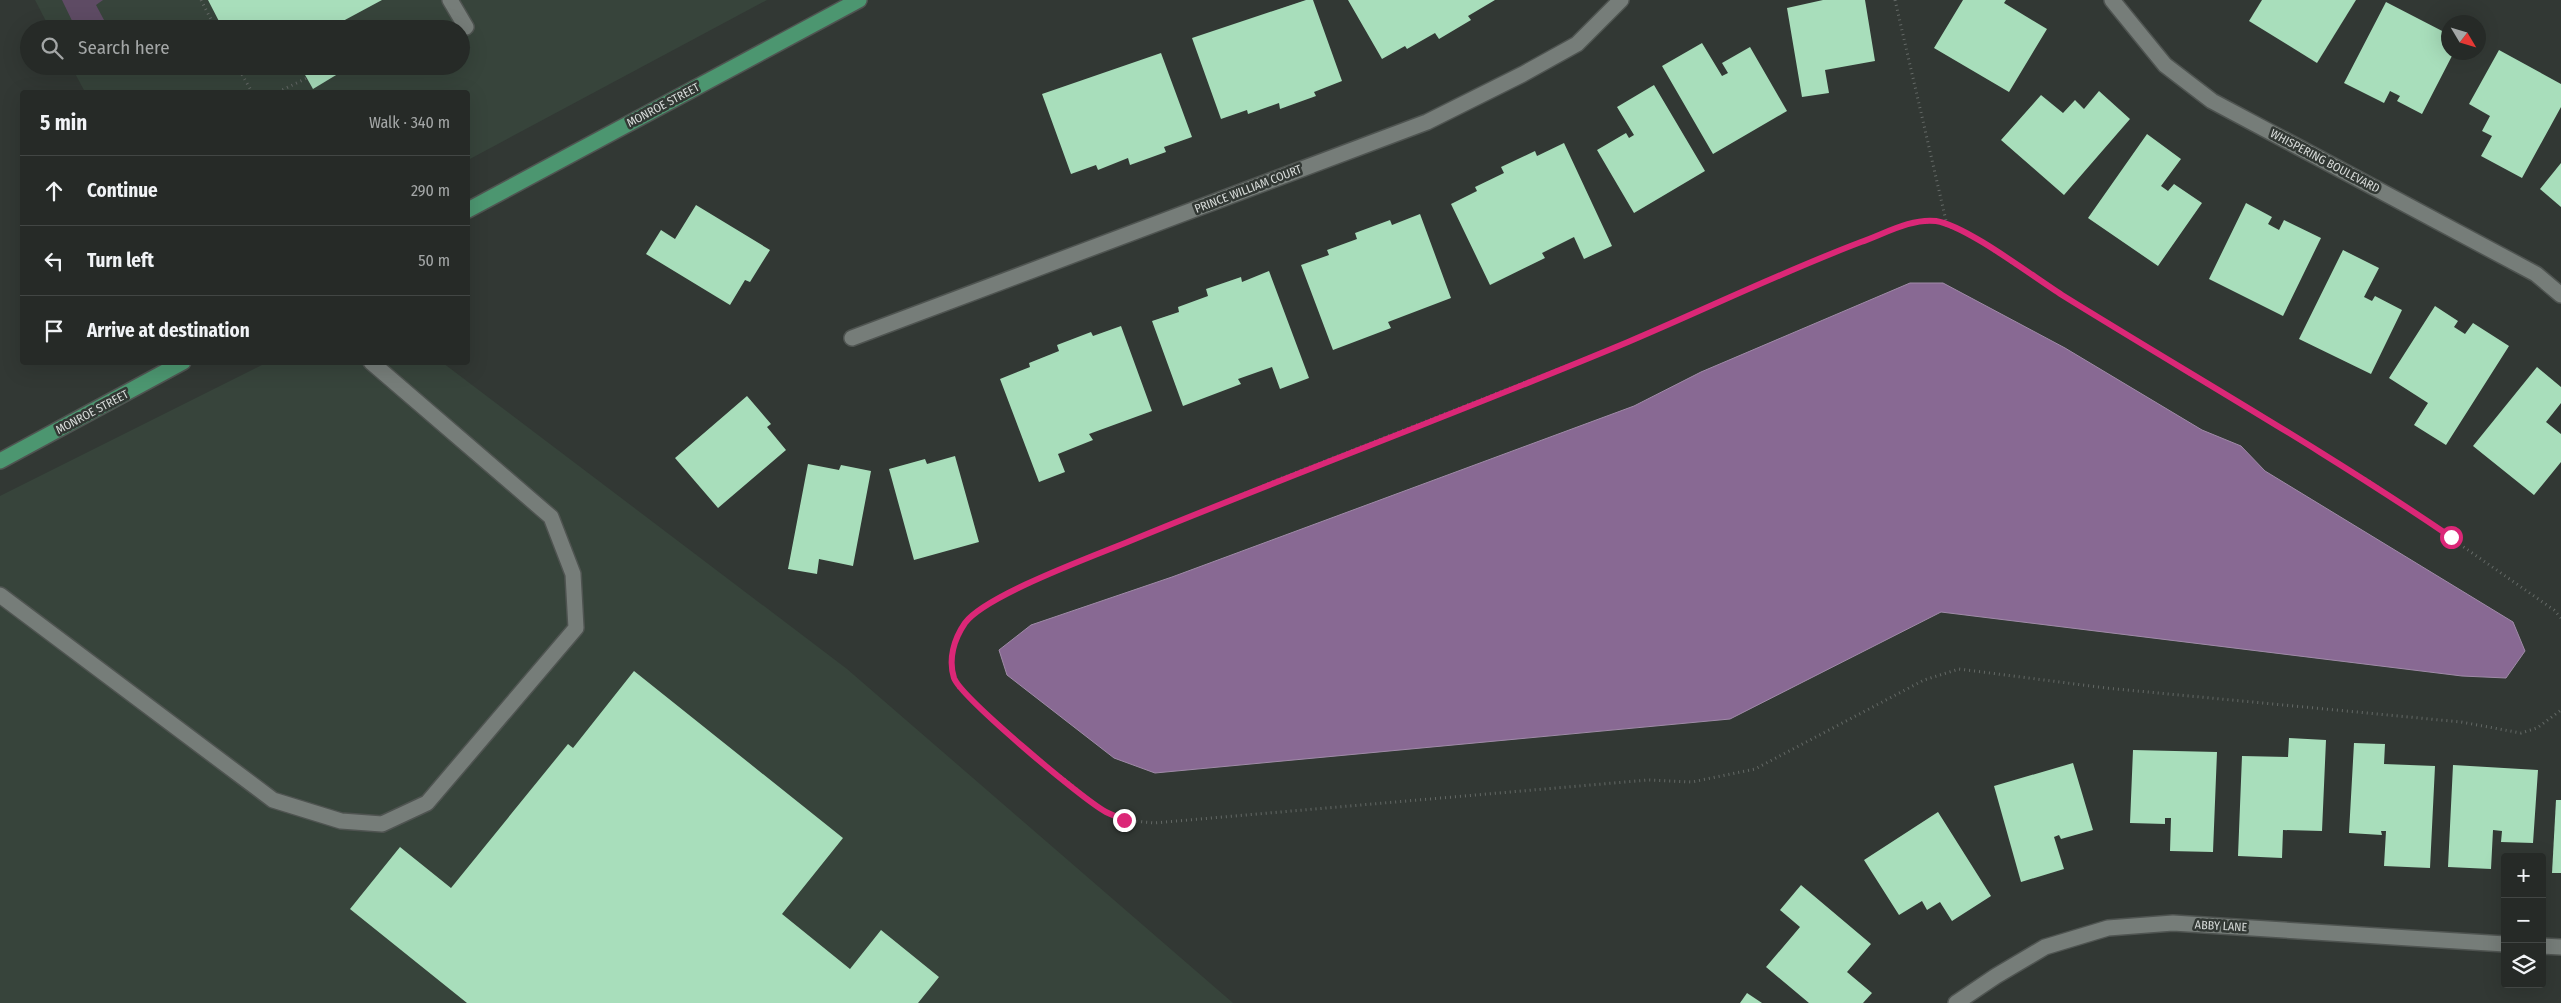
<!DOCTYPE html>
<html lang="en">
<head>
<meta charset="utf-8">
<style>
	:root { --surface:#262a27; --page:#2e322f; --text:#f1f3f6; --muted:#a4a7a7; --line:#424644 }
	body { margin:0; font-family:"Fira Sans Condensed",sans-serif; background:var(--page); color:var(--text) }
	.controls { position:absolute; right:15px; bottom:15px; display:grid; overflow:hidden; border-radius:5px; box-shadow:0 5px 20px #0002 }
	.controls button { width:45px; height:45px; display:grid; place-items:center; padding:0; border:0; border-bottom:1px solid var(--line); background:var(--surface); color:var(--text); font:25px sans-serif }
	.compass { position:absolute; left:2441px; top:15px; width:45px; height:45px; border-radius:50%; background:var(--surface); box-shadow:0 5px 20px #0002; rotate:128deg }
	.stop { position:absolute; width:15px; height:15px; margin:-11px; border:4px solid #db2777; border-radius:50%; background:#fff }
	.stop.end { background:#db2777; border-color:#fff; box-shadow:0 1px 5px #0008 }
	.list { margin:0; padding:0; list-style:none }
	h2 { display:flex; justify-content:space-between; align-items:center; height:65px; margin:0; padding:0 20px; font-size:21px }
	h2 small { font-size:16px; font-weight:400; color:var(--muted) }
	.list li { display:grid; grid-template-columns:32px 1fr auto; gap:15px; align-items:center; box-sizing:border-box; height:70px; padding:0 20px; border-top:1px solid var(--line) }
	.list b { display:block; font-size:19px; white-space:nowrap }
	.list em { font-size:16px; font-style:normal; color:var(--muted) }
	.icon { flex:none; width:28px; height:28px; fill:none; stroke:currentColor; stroke-width:2; stroke-linecap:round; stroke-linejoin:round }
	.map { position:relative; flex:none; width:2561px; height:1003px; overflow:hidden }
	.search { position:absolute; background:var(--surface); box-shadow:0 5px 20px #0002; left:20px; top:20px; width:450px; height:55px; display:flex; align-items:center; gap:12px; box-sizing:border-box; padding:0 18px; border-radius:28px; color:var(--muted); font-size:19px }
	.panel { position:absolute; background:var(--surface); box-shadow:0 5px 20px #0002; left:20px; top:90px; width:450px; height:275px; border-radius:5px }
	.map>svg:first-child { display:block }
</style>
</head>
<body>
<div class="map">
<svg width="2561" height="1003" viewBox="0 0 2561 1003">
	<rect width="100%" height="100%" fill="#323834"/>
	<!-- built -->
	<g fill="#37443b">
		<path d="M 35,0 L 767,0 L 468,160 L 468,92 L 85,92 L 71,66 L 461,66 L 461,29 L 50,29 Z"/>
		<path d="M 268,362 L 443,363 L 847,669 L 1233,1003 L 0,1003 L 0,496 Z"/>
	</g>
	<!-- green -->
	<path fill="#5e4b64" d="M 62,0 L 103,0 L 96,5 L 104,20 L 88,29 L 76,29 Z"/>
	<!-- water -->
	<path fill="#886993" stroke="#a08ba8" d="M 1910,283 L 1943,283 L 2065,348 L 2202,430 L 2241,446 L 2265,471 L 2513,622 L 2525,651 L 2506,678 L 2462,676 L 1941,612 L 1730,719 L 1155,773 L 1114,758 L 1007,675 L 999,650 L 1031,625 L 1172,577 L 1634,406 L 1701,372 Z"/>
	<!-- building -->
	<g fill="#a8debb">
		<path d="M 208,0 L 382,0 L 343,21 L 348,29 L 223,29 Z"/>
		<path d="M 1306,0 L 1313,0 L 1342,81 L 1314,92 L 1316,96 L 1280,109 L 1279,103 L 1248,114 L 1247,110 L 1221,119 L 1192,38 Z"/>
		<path d="M 1348,0 L 1495,0 L 1468,16 L 1471,20 L 1439,39 L 1435,33 L 1407,49 L 1405,46 L 1382,59 Z"/>
		<path d="M 1823,0 L 1865,0 L 1875,61 L 1825,70 L 1829,93 L 1802,97 L 1787,8 Z"/>
		<path d="M 1963,0 L 2006,0 L 2004,3 L 2047,29 L 2009,92 L 1934,48 Z"/>
		<path d="M 2262,0 L 2356,0 L 2317,63 L 2249,21 Z"/>
		<path d="M 2386,2 L 2448,34 L 2448,52 L 2454,52 L 2422,114 L 2397,101 L 2400,96 L 2390,91 L 2384,103 L 2344,83 Z"/>
		<path d="M 1702,43 L 1722,76 L 1728,73 L 1722,63 L 1750,47 L 1787,111 L 1713,154 L 1662,66 Z"/>
		<path d="M 2499,50 L 2561,84 L 2561,107 L 2522,178 L 2481,156 L 2492,136 L 2482,131 L 2490,116 L 2469,104 Z"/>
		<path d="M 1161,53 L 1192,137 L 1164,147 L 1166,152 L 1130,165 L 1128,158 L 1098,170 L 1096,165 L 1071,174 L 1042,94 Z"/>
		<path d="M 243,66 L 257,66 L 246,73 Z"/>
		<path d="M 300,66 L 351,66 L 313,89 Z"/>
		<path d="M 1654,85 L 1705,171 L 1634,213 L 1597,150 L 1626,133 L 1629,138 L 1634,135 L 1617,107 Z"/>
		<path d="M 2099,91 L 2130,119 L 2064,195 L 2001,140 L 2041,95 L 2063,113 L 2075,100 L 2084,109 Z"/>
		<path d="M 2147,134 L 2181,159 L 2161,186 L 2168,191 L 2174,184 L 2202,203 L 2158,266 L 2088,218 Z"/>
		<path d="M 1564,143 L 1612,246 L 1584,259 L 1574,237 L 1542,253 L 1545,258 L 1490,285 L 1451,204 L 1477,191 L 1475,187 L 1504,173 L 1501,167 L 1535,151 L 1537,156 Z"/>
		<path d="M 2561,163 L 2561,207 L 2540,189 Z"/>
		<path d="M 2246,203 L 2272,217 L 2268,224 L 2279,230 L 2284,220 L 2321,238 L 2283,316 L 2209,279 Z"/>
		<path d="M 696,205 L 770,250 L 750,282 L 745,280 L 730,305 L 646,254 L 661,230 L 675,239 Z"/>
		<path d="M 1420,214 L 1451,298 L 1388,322 L 1391,328 L 1333,350 L 1301,265 L 1329,255 L 1327,250 L 1357,239 L 1355,233 L 1390,220 L 1392,225 Z"/>
		<path d="M 2343,250 L 2379,268 L 2364,297 L 2372,301 L 2375,296 L 2402,310 L 2371,374 L 2299,339 Z"/>
		<path d="M 1269,271 L 1309,378 L 1280,389 L 1272,367 L 1238,379 L 1241,384 L 1183,406 L 1152,321 L 1179,312 L 1178,307 L 1208,296 L 1206,289 L 1241,277 L 1242,282 Z"/>
		<path d="M 2435,306 L 2458,321 L 2454,327 L 2465,334 L 2473,323 L 2509,346 L 2446,445 L 2414,425 L 2428,403 L 2389,378 Z"/>
		<path d="M 1121,326 L 1152,411 L 1089,434 L 1093,440 L 1058,454 L 1065,472 L 1039,482 L 1000,379 L 1030,367 L 1029,363 L 1059,351 L 1057,345 L 1091,332 L 1093,336 Z"/>
		<path d="M 2537,367 L 2561,387 L 2561,403 L 2546,422 L 2561,434 L 2561,462 L 2534,495 L 2473,446 Z"/>
		<path d="M 747,396 L 771,424 L 767,427 L 786,450 L 718,508 L 675,458 Z"/>
		<path d="M 955,456 L 979,542 L 914,560 L 889,469 L 925,459 L 927,464 Z"/>
		<path d="M 808,464 L 839,470 L 841,465 L 871,471 L 853,566 L 819,559 L 817,574 L 788,569 Z"/>
		<path d="M 634,671 L 843,838 L 782,914 L 850,969 L 881,930 L 939,977 L 918,1003 L 467,1003 L 350,909 L 400,847 L 451,888 L 568,744 L 573,748 Z"/>
		<path d="M 2289,738 L 2326,740 L 2322,831 L 2283,830 L 2282,858 L 2238,856 L 2242,756 L 2288,757 Z"/>
		<path d="M 2354,743 L 2385,744 L 2384,764 L 2435,766 L 2430,868 L 2384,866 L 2386,831 L 2381,831 L 2382,835 L 2349,833 Z"/>
		<path d="M 2133,750 L 2217,752 L 2213,852 L 2170,851 L 2171,818 L 2165,818 L 2165,824 L 2130,823 Z"/>
		<path d="M 2073,763 L 2093,830 L 2061,839 L 2059,835 L 2054,837 L 2064,869 L 2021,882 L 1994,786 Z"/>
		<path d="M 2453,765 L 2538,770 L 2533,843 L 2501,842 L 2502,831 L 2493,830 L 2491,869 L 2448,867 Z"/>
		<path d="M 2556,800 L 2561,800 L 2561,873 L 2552,873 Z"/>
		<path d="M 1938,812 L 1991,896 L 1952,921 L 1940,902 L 1927,910 L 1922,901 L 1899,915 L 1864,860 Z"/>
		<path d="M 1801,885 L 1871,944 L 1847,972 L 1872,993 L 1863,1003 L 1809,1003 L 1766,967 L 1800,927 L 1780,910 Z"/>
		<path d="M 1747,993 L 1762,1003 L 1740,1003 Z"/>
	</g>
	<g fill="none" stroke-linecap="round" stroke-linejoin="round">
		<defs>
			<g id="minor">
				<path d="M 450,0 L 466,27"/>
				<path d="M 2112,0 L 2165,65 L 2212,101 L 2536,274 L 2561,295"/>
				<path d="M 852,338 L 1427,122 L 1523,74 L 1577,44 L 1621,0"/>
				<path d="M 0,595 L 273,800 L 341,821 L 382,824 L 427,803 L 576,628 L 573,574 L 551,517 L 371,362"/>
				<path d="M 2542,946 L 2561,947"/>
				<path d="M 1956,1003 L 1996,976 L 2045,947 L 2108,928 L 2173,923 L 2505,944"/>
			</g>
			<g id="major">
				<path d="M 468,210 L 859,0"/>
				<path d="M 0,461 L 183,362"/>
			</g>
		</defs>
		<!-- minor casing -->
		<use href="#minor" stroke="#4f5451" stroke-width="18"/>
		<!-- major casing -->
		<use href="#major" stroke="#4f5451" stroke-width="18"/>
		<!-- path -->
		<g stroke="#646966" stroke-width="3" stroke-dasharray="1 4" stroke-linecap="butt">
			<path d="M 201,0 L 216,29"/>
			<path d="M 1895,0 L 1947,225"/>
			<path d="M 237,66 L 252,92"/>
			<path d="M 278,92 L 307,78"/>
			<path d="M 2561,618 L 2554,610 L 2369,481 L 2191,375 L 2035,278 L 1970,235 L 1936,221 L 1909,224 L 1823,257 L 1627,342 L 1282,478 L 1070,565 L 995,600 L 967,619 L 955,642 L 950,662 L 959,689 L 1034,755 L 1104,811 L 1124,820 L 1154,823 L 1648,780 L 1692,782 L 1755,769 L 1924,680 L 1959,669 L 2106,688 L 2461,722 L 2521,733 L 2537,728 L 2561,710"/>
		</g>
		<!-- minor -->
		<use href="#minor" stroke="#767d79" stroke-width="15"/>
		<!-- major -->
		<use href="#major" stroke="#4c9670" stroke-width="15"/>
	</g>
	<g fill="none" stroke-linecap="round" stroke-linejoin="round">
		<!-- route -->
		<path stroke="#db2777" stroke-width="6" d="M 1124,820 C 1118,817 1112,815 1106,812 C 1083,800 961,697 954,678 C 948,659 954,639 965,623 C 986,595 1094,556 1130,541 C 1295,473 1463,411 1628,342 C 1706,309 1782,272 1861,242 C 1884,234 1911,218 1936,221 C 1967,226 2032,276 2062,295 C 2191,375 2325,451 2451,537"/>
	</g>
	<g text-anchor="middle" stroke-width="5" stroke-linejoin="round" paint-order="stroke">
		<!-- street labels -->
		<g font-size="12" fill="#d7dbd9" stroke="#323834">
			<text transform="translate(663 105) rotate(-28)" y="4">MONROE STREET</text>
			<text transform="translate(2325 161) rotate(28)" y="4">WHISPERING BOULEVARD</text>
			<text transform="translate(1248 189) rotate(-21)" y="4">PRINCE WILLIAM COURT</text>
			<text transform="translate(92 412) rotate(-28)" y="4">MONROE STREET</text>
			<text transform="translate(2221 926) rotate(3)" y="4">ABBY LANE</text>
		</g>
	</g>
</svg>
<div class="controls">
<button>+</button>
<button>−</button>
<button><svg class="icon" aria-label="layers" viewBox="0 0 24 24"><path d="M12 4l9 5-9 5-9-5zM3 14l9 5 9-5"/></svg></button>
</div>
<svg class="compass" viewBox="-18 -18 36 36"><path d="M0-13l5 13h-10z" fill="#e53935"/><path d="M0 13l5-13h-10z" fill="#a4a7a7"/></svg>
<div class="stop" style="left:2451px;top:537px"></div>
<div class="stop end" style="left:1124px;top:820px"></div>
<div class="search"><svg class="icon" aria-label="search" viewBox="0 0 24 24"><circle cx="10" cy="10" r="6"/><path d="M15 15l6 6"/></svg>Search here</div>
<section class="panel">
<h2>5 min<small>Walk · 340 m</small></h2>
<ul class="list">
<li><svg class="icon" aria-label="ahead" viewBox="0 0 24 24"><path d="M12 20V5M6 11l6-6 6 6"/></svg><div><b>Continue</b></div><em>290 m</em></li>
<li><svg class="icon" aria-label="left" viewBox="0 0 24 24"><path d="M17 20v-9H6M10 6l-5 5 5 5"/></svg><div><b>Turn left</b></div><em>50 m</em></li>
<li><svg class="icon" aria-label="arrive" viewBox="0 0 24 24"><path d="M6 21V4h12l-3 4 3 4H6"/></svg><div><b>Arrive at destination</b></div></li>
</ul>
</section>
</div>
</body>
</html>
